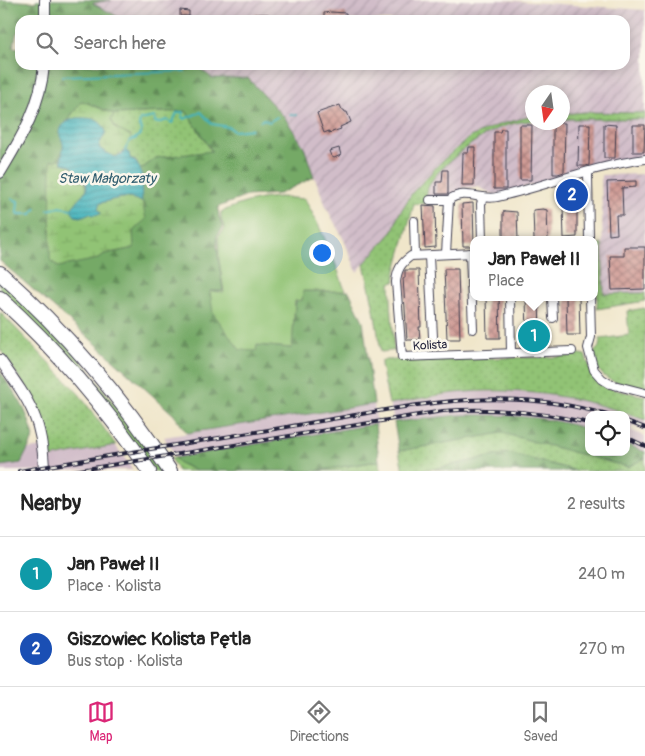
<!DOCTYPE html>
<html lang="en">
<head>
<meta charset="utf-8">
<style>
	:root { --surface:#fff; --page:#f6f6f6; --text:#222; --muted:#767676; --line:#e0e0e0; --accent:#db2777 }
	body { margin:0; font-family:Pangolin,sans-serif; background:var(--page); color:var(--text) }
	.controls { position:absolute; right:15px; bottom:15px; display:grid; overflow:hidden; border-radius:10px; box-shadow:0 2px 12px #0003 }
	.controls button { width:45px; height:45px; display:grid; place-items:center; padding:0; border:0; border-bottom:1px solid var(--line); background:var(--surface); color:var(--text); font:25px sans-serif }
	.compass { position:absolute; left:525px; top:85px; width:45px; height:45px; border-radius:50%; background:var(--surface); box-shadow:0 2px 12px #0003; rotate:193deg }
	.you { position:absolute; left:321px; top:252px; width:18px; height:18px; margin:-12px; border:4px solid #fff; border-radius:50%; background:#1a73e8; box-shadow:0 0 0 8px #1a73e833 }
	.badge { display:grid; place-items:center; width:32px; height:32px; border-radius:50%; background:var(--accent); color:#fff; font-size:16px; font-weight:700 }
	.pin { position:absolute; translate:-50% -50%; border:2px solid #fff; box-shadow:0 1px 5px #0006 }
	.popup { position:absolute; left:470px; top:236px; width:128px; height:65px; box-sizing:border-box; display:grid; place-content:center; border-radius:10px; background:var(--surface); filter:drop-shadow(0 1px 4px #0005); font-size:16px; white-space:nowrap; color:var(--muted) }
	.popup b { font-size:19px; color:var(--text) }
	.popup::after { content:''; position:absolute; left:50%; top:100%; margin-left:-10px; border:10px solid transparent; border-top-color:var(--surface) }
	.list { margin:0; padding:0; list-style:none }
	h2 { display:flex; justify-content:space-between; align-items:center; height:65px; margin:0; padding:0 20px; font-size:21px }
	h2 small { font-size:16px; font-weight:400; color:var(--muted) }
	.list li { display:grid; grid-template-columns:32px 1fr auto; gap:15px; align-items:center; box-sizing:border-box; height:75px; padding:0 20px; border-top:1px solid var(--line) }
	.list b { display:block; font-size:19px; white-space:nowrap }
	.list p { margin:0; font-size:16px; white-space:nowrap; color:var(--muted) }
	.list em { font-size:16px; font-style:normal; color:var(--muted) }
	.icon { flex:none; width:28px; height:28px; fill:none; stroke:currentColor; stroke-width:2; stroke-linecap:round; stroke-linejoin:round }
	.map { position:relative; flex:none; width:645px; height:471px; overflow:hidden }
	.search { position:absolute; background:var(--surface); box-shadow:0 2px 12px #0003; left:15px; right:15px; top:15px; height:55px; display:flex; align-items:center; gap:12px; box-sizing:border-box; padding:0 18px; border-radius:15px; color:var(--muted); font-size:19px }
	.sheet { height:215px; background:var(--surface) }
	nav { display:flex; justify-content:space-around; align-items:center; box-sizing:border-box; height:70px; border-top:1px solid var(--line); background:var(--surface); font-size:14px; color:var(--muted) }
	nav a { display:grid; justify-items:center; gap:2px }
	nav .on { color:var(--accent) }
	.map>svg:first-child { display:block }
</style>
</head>
<body>
<div class="map">
<svg width="645" height="471" viewBox="0 0 645 471">
	<defs>
		<pattern id="industrial-furrows" width="10" height="10" patternUnits="userSpaceOnUse" patternTransform="scale(1.25)"><rect width="10" height="10" fill="#d1bdc9"/><path d="M-1 1l2-2M0 10L10 0M9 11l2-2" fill="none" stroke="#b3a2ae"/></pattern>
		<pattern id="grass-dots" width="8" height="8" patternUnits="userSpaceOnUse" patternTransform="scale(1.25)"><rect width="8" height="8" fill="#91c374"/><path d="M2 2h.1M6 6h.1" fill="none" stroke="#7da765" stroke-width="1.8" stroke-linecap="round"/></pattern>
		<pattern id="forest-firs" width="22" height="20" patternUnits="userSpaceOnUse" patternTransform="scale(1.25)"><rect width="22" height="20" fill="#74a966"/><path d="M5 1l3.5 6h-7zM16 11l3.5 6h-7z" fill="#5f8955"/></pattern>
		<pattern id="wetland-marsh" width="20" height="14" patternUnits="userSpaceOnUse" patternTransform="scale(1.25)"><rect width="20" height="14" fill="#91c374"/><path d="M1 5h8M5 5V1M11 12h8M15 12V8" fill="none" stroke="#7da765"/></pattern>
		<pattern id="water-rules" width="6" height="5" patternUnits="userSpaceOnUse" patternTransform="scale(1.25)"><rect width="6" height="5" fill="#42b2bb"/><path d="M0 2.5h6" fill="none" stroke="#379099"/></pattern>
		<pattern id="building-cross-hatch" width="8" height="8" patternUnits="userSpaceOnUse" patternTransform="scale(1.25)"><rect width="8" height="8" fill="#d09b95"/><path d="M0 0l8 8M0 8l8-8" fill="none" stroke="#a87e7b"/></pattern>
	</defs>
	<rect width="100%" height="100%" fill="#fbf7ec"/>
	<filter id="ink" filterUnits="userSpaceOnUse"><feTurbulence type="fractalNoise" baseFrequency=".02" numOctaves="2"/><feDisplacementMap in="SourceGraphic" scale="10" xChannelSelector="R" yChannelSelector="G"/><feConvolveMatrix kernelMatrix="1 2 1 2 8 2 1 2 1" color-interpolation-filters="sRGB"/></filter>
	<filter id="wash" filterUnits="userSpaceOnUse"><feTurbulence type="fractalNoise" baseFrequency=".0096" numOctaves="4" result="noise"/><feDisplacementMap in="SourceGraphic" scale="20" xChannelSelector="R" yChannelSelector="G"/><feGaussianBlur stdDeviation="1.12" result="paint"/><feColorMatrix in="noise" values="0 0 0 0 0 0 0 0 0 0 0 0 0 0 0 0 0 1.4 0 .05"/><feComposite in="paint" operator="in"/></filter>
	<g filter="url(#wash)">
		<rect width="100%" height="100%" fill="#f0e6ca"/>
		<!-- industrial -->
		<g fill="url(#industrial-furrows)">
			<path d="M 111,0 L 504,0 L 645,10 L 645,113 L 585,112 L 563,114 L 562,92 L 532,92 L 532,116 L 498,125 L 470,137 L 442,161 L 412,193 L 398,216 L 393,231 L 357,272 L 344,240 L 327,209 L 303,147 L 248,78 L 212,78 L 195,65 L 625,65 L 625,20 L 124,20 L 91,3 Z"/>
			<path d="M 563,119 L 645,119 L 645,156 L 495,195 L 478,187 L 462,188 L 448,198 L 427,199 L 427,188 L 441,169 L 468,145 L 493,130 L 526,121 L 532,121 L 532,122 L 562,122 Z"/>
			<path d="M 645,174 L 645,293 L 604,295 L 601,175 Z"/>
		</g>
		<!-- railway -->
		<g fill="#d1bdc9">
			<path d="M 509,391 L 553,395 L 586,400 L 645,420 L 645,431 L 633,426 L 631,430 L 645,437 L 645,452 L 626,444 L 626,415 L 589,415 L 589,430 L 549,419 L 509,415 L 459,415 L 394,422 L 390,404 L 464,392 Z"/>
			<path d="M 374,404 L 377,426 L 177,458 L 164,437 Z"/>
			<path d="M 108,435 L 133,470 L 0,471 L 0,456 L 24,450 Z"/>
		</g>
		<!-- grass -->
		<g fill="url(#grass-dots)" stroke="#5a7258">
			<path d="M 186,111 L 212,152 L 156,158 L 140,170 L 136,161 L 130,158 L 129,153 L 125,150 L 127,146 L 111,120 L 114,114 Z"/>
			<path d="M 585,112 L 645,113 L 645,119 L 563,119 L 563,114 Z"/>
			<path d="M 532,116 L 532,121 C 500,122 474,140 450,161 C 442,168 432,177 428,188 C 426,192 427,198 427,203 L 414,204 L 396,270 L 395,282 L 390,283 L 394,350 L 399,350 L 381,352 L 373,304 L 364,264 L 393,231 L 398,216 L 412,193 L 442,161 L 470,137 L 498,125 Z"/>
			<path d="M 602,244 L 604,294 L 645,293 L 645,301 L 597,309 L 598,245 Z"/>
			<path d="M 0,277 L 82,361 L 164,471 L 154,471 L 18,307 L 0,290 Z"/>
			<path d="M 645,308 L 645,389 C 618,383 595,383 593,350 L 594,352 L 599,347 L 600,339 L 629,335 L 627,311 Z"/>
			<path d="M 0,312 L 79,394 L 116,445 L 48,458 L 36,402 L 0,349 Z"/>
			<path d="M 575,353 L 585,355 C 598,392 610,388 645,396 L 645,420 C 588,398 526,387 465,392 C 439,394 414,400 389,404 L 381,365 L 381,362 L 384,360 L 558,357 Z"/>
			<path d="M 502,432 L 628,467 L 645,458 L 645,471 L 577,471 L 508,453 L 434,469 L 403,471 L 399,451 Z"/>
			<path d="M 170,458 L 174,458 L 181,464 L 197,471 L 178,471 Z"/>
			<path d="M 379,461 L 381,471 L 316,471 Z"/>
		</g>
		<!-- forest -->
		<g fill="url(#forest-firs)" stroke="#4b6650" fill-rule="evenodd">
			<path d="M 0,0 L 36,2 L 36,0 L 111,0 L 92,3 L 124,20 L 20,20 L 20,32 L 17,32 L 13,47 L 20,48 L 20,65 L 195,65 L 212,78 L 248,78 L 285,118 L 304,147 L 314,177 L 279,194 L 247,196 L 218,207 L 219,217 L 223,228 L 217,236 L 217,248 L 223,291 L 210,291 L 257,345 L 291,348 L 296,300 L 302,300 L 303,291 L 349,291 L 363,321 L 374,404 L 187,433 L 174,415 L 96,344 L 0,261 ZM 82,101 L 114,114 L 186,111 L 212,151 L 156,158 L 140,170 L 143,184 L 140,193 L 145,219 L 133,231 L 134,248 L 104,254 L 98,259 L 51,161 L 61,159 L 66,146 L 62,127 Z"/>
			<path d="M 0,372 C 17,395 27,409 34,437 L 21,463 L 0,466 Z"/>
			<path d="M 459,415 C 503,415 547,415 589,430 L 589,452 L 626,452 L 626,444 L 645,452 L 645,458 L 628,467 L 502,433 L 399,451 L 394,422 Z"/>
			<path d="M 375,424 L 379,461 L 316,471 L 197,471 L 181,464 L 174,458 Z"/>
			<path d="M 508,453 L 577,471 L 450,471 L 434,469 Z"/>
		</g>
		<!-- wetland -->
		<g fill="url(#wetland-marsh)" stroke="#5a7258">
			<path d="M 82,101 L 114,114 L 111,120 L 116,129 L 131,136 C 129,145 123,154 115,157 L 100,149 L 99,145 L 106,132 C 91,119 87,115 67,121 Z"/>
			<path d="M 61,159 L 62,163 C 73,164 85,179 87,189 L 84,192 L 86,215 L 90,213 L 101,213 L 98,209 L 100,203 C 117,199 124,194 142,202 L 146,219 L 133,231 L 134,248 L 104,254 L 98,259 L 58,267 L 50,259 L 51,161 Z"/>
		</g>
		<!-- green -->
		<path fill="#91c374" stroke="#5a7258" d="M 280,197 L 305,199 C 321,229 335,259 345,291 L 303,291 L 302,300 L 295,301 L 292,348 L 257,345 L 256,351 L 240,350 L 213,313 L 210,291 L 224,292 L 219,260 L 218,237 L 225,229 L 221,219 L 221,212 C 241,203 259,198 280,197 Z"/>
		<!-- water -->
		<path fill="url(#water-rules)" stroke="#326a7b" d="M 77,118 C 91,118 101,118 106,132 L 99,145 L 100,149 L 115,157 L 122,155 L 125,150 L 129,153 L 130,158 C 147,167 140,187 142,202 C 125,194 117,199 100,203 L 98,209 L 101,214 L 92,215 L 90,213 L 81,217 L 75,216 L 71,209 L 87,189 L 86,182 L 82,179 L 80,180 C 77,171 72,164 62,163 C 61,157 63,153 63,147 C 64,143 61,140 60,136 C 58,125 69,120 77,118 Z"/>
		<g fill="none" stroke-linecap="round" stroke-linejoin="round">
			<!-- stream -->
			<g stroke="#42b2bb" stroke-width="2">
				<path d="M 62,76 L 185,71"/>
				<path d="M 290,115 L 297,115"/>
				<path d="M 260,121 L 264,119 L 269,122 L 277,117"/>
				<path d="M 125,150 L 130,141 C 136,139 141,136 142,129 L 139,126 L 140,120 L 155,117 L 155,122 L 158,123 L 167,120 L 172,123 L 177,113 L 182,112 L 184,113 L 182,117 L 184,119 L 201,112 L 212,124 L 229,127 L 234,131 L 252,129"/>
				<path d="M 12,199 L 18,201 L 17,214 L 32,214 L 36,208"/>
				<path d="M 48,210 L 60,207 L 71,209"/>
			</g>
		</g>
		<g id="blocks">
			<!-- building -->
			<g fill="url(#building-cross-hatch)">
				<path d="M 180,10 L 189,11 L 189,16 L 180,16 Z"/>
				<path d="M 331,12 L 346,13 L 346,19 L 324,18 L 324,13 Z"/>
				<rect x="255" y="14" width="13" height="6"/>
				<path d="M 340,105 L 342,110 L 344,110 L 345,112 L 347,112 L 351,122 L 340,127 L 341,129 L 329,133 L 329,131 L 324,133 L 317,113 Z"/>
				<path d="M 553,123 L 565,123 L 564,172 L 558,174 L 553,174 Z"/>
				<path d="M 579,124 L 590,124 L 589,165 L 586,166 L 578,166 Z"/>
				<path d="M 604,124 L 616,125 L 615,158 L 604,158 Z"/>
				<path d="M 520,125 L 532,125 L 531,180 L 520,180 Z"/>
				<path d="M 633,125 L 645,125 L 644,152 L 633,152 Z"/>
				<path d="M 501,129 L 506,129 L 506,189 L 494,189 L 494,132 L 500,132 Z"/>
				<path d="M 469,147 L 475,147 L 474,185 L 462,185 L 463,153 L 468,153 Z"/>
				<path d="M 339,148 L 341,155 L 334,158 L 331,156 L 329,151 Z"/>
				<path d="M 443,170 L 448,170 L 448,194 L 436,194 L 436,182 L 442,182 Z"/>
				<path d="M 636,181 L 636,187 L 622,188 L 623,215 L 616,215 L 617,234 L 609,235 L 607,182 Z"/>
				<path d="M 473,203 L 474,246 L 463,246 L 462,204 Z"/>
				<path d="M 423,205 L 435,206 L 436,247 L 425,248 Z"/>
				<path d="M 574,206 L 577,208 L 577,237 L 564,238 L 563,207 Z"/>
				<path d="M 543,209 L 547,210 L 548,240 L 534,240 L 533,210 Z"/>
				<path d="M 505,211 L 517,212 L 518,240 L 503,240 L 503,212 Z"/>
				<path d="M 624,247 L 645,247 L 645,289 L 612,290 L 610,256 L 624,256 Z"/>
				<path d="M 444,269 L 458,269 L 460,339 L 447,339 Z"/>
				<path d="M 405,270 L 419,270 L 421,327 L 419,327 L 420,340 L 407,340 L 403,278 L 405,278 Z"/>
				<path d="M 486,297 L 499,297 L 500,338 L 487,338 Z"/>
				<path d="M 526,297 L 539,297 L 540,336 L 527,337 Z"/>
				<path d="M 566,297 L 579,297 L 580,335 L 567,335 Z"/>
			</g>
		</g>
	</g>
	<g filter="url(#ink)">
		<use href="#blocks" fill-opacity="0" stroke="#413f50" stroke-width="1"/>
		<g fill="none" stroke-linecap="round" stroke-linejoin="round">
			<defs>
				<g id="minor">
					<path d="M 588,172 L 589,240"/>
					<path d="M 430,200 L 449,200"/>
					<path d="M 414,221 L 415,255"/>
					<path d="M 482,240 L 481,204 L 483,197"/>
					<path d="M 470,253 L 473,329"/>
					<path d="M 474,253 L 411,256 C 401,263 397,270 396,282 L 402,357 L 572,351"/>
					<path d="M 446,254 L 449,200 C 464,188 481,201 497,197 C 546,186 594,166 645,159"/>
					<path d="M 429,256 L 433,337"/>
					<path d="M 510,297 L 511,353"/>
					<path d="M 552,297 L 553,318"/>
					<path d="M 590,297 L 591,337 L 588,348 L 594,370 L 602,379 L 610,384 L 645,393"/>
				</g>
				<g id="tertiary">
					<path d="M 45,0 L 45,20"/>
					<path d="M 0,173 C 21,138 41,106 44,65"/>
					<path d="M 0,360 C 29,401 43,419 44,471"/>
				</g>
				<g id="motorway">
					<path d="M 0,273 C 65,331 122,398 170,471"/>
					<path d="M 0,298 C 56,349 106,408 149,471"/>
				</g>
			</defs>
			<!-- minor casing -->
			<use href="#minor" stroke="#413f50" stroke-width="10"/>
			<!-- tertiary casing -->
			<use href="#tertiary" stroke="#413f50" stroke-width="12"/>
			<!-- motorway casing -->
			<use href="#motorway" stroke="#413f50" stroke-width="16"/>
			<!-- minor -->
			<use href="#minor" stroke="#fff" stroke-width="8"/>
			<!-- tertiary -->
			<use href="#tertiary" stroke="#fff" stroke-width="10"/>
			<!-- motorway -->
			<use href="#motorway" stroke="#fff" stroke-width="14"/>
			<defs>
				<g id="rail">
					<path d="M 626,421 L 645,428"/>
					<path d="M 626,437 L 645,446"/>
					<path d="M 19,471 C 106,456 194,442 281,428 C 391,410 497,381 607,415"/>
					<path d="M 74,471 L 443,411 C 493,407 540,412 589,423"/>
				</g>
			</defs>
			<!-- rail casing -->
			<use href="#rail" stroke="#22223b" stroke-width="4"/>
			<!-- rail -->
			<use href="#rail" stroke="#fbf7ec" stroke-width="2" stroke-dasharray="5.5" stroke-linecap="butt"/>
		</g>
	</g>
	<g text-anchor="middle" stroke-width="5" stroke-linejoin="round" paint-order="stroke">
		<!-- street labels -->
		<g font-size="12" fill="#22223b" stroke="#fbf7ec">
			<text transform="translate(430 345) rotate(-3)" y="4">Kolista</text>
		</g>
		<!-- water labels -->
		<g font-size="14" font-style="italic" fill="#2f5c6e" stroke="#fbf7ec">
			<text x="107" y="183">Staw Małgorzaty</text>
		</g>
	</g>
</svg>
<div class="controls">
<button><svg class="icon" aria-label="locate" viewBox="0 0 24 24"><circle cx="12" cy="12" r="6"/><path d="M12 2v4M12 18v4M2 12h4M18 12h4"/></svg></button>
</div>
<svg class="compass" viewBox="-18 -18 36 36"><path d="M0-13l5 13h-10z" fill="#e53935"/><path d="M0 13l5-13h-10z" fill="#767676"/></svg>
<div class="you"></div>
<div class="pin badge" style="left:534px;top:336px;background:#0f9aa8">1</div>
<div class="popup"><b>Jan Paweł II</b>Place</div>
<div class="pin badge" style="left:572px;top:195px;background:#1a4fb4">2</div>
<div class="search"><svg class="icon" aria-label="search" viewBox="0 0 24 24"><circle cx="10" cy="10" r="6"/><path d="M15 15l6 6"/></svg>Search here</div>
</div>
<section class="sheet">
<h2>Nearby<small>2 results</small></h2>
<ul class="list">
<li><span class="badge" style="background:#0f9aa8">1</span><div><b>Jan Paweł II</b><p>Place · Kolista</p></div><em>240 m</em></li>
<li><span class="badge" style="background:#1a4fb4">2</span><div><b>Giszowiec Kolista Pętla</b><p>Bus stop · Kolista</p></div><em>270 m</em></li>
</ul>
</section>
<nav>
<a class="on"><svg class="icon" aria-label="map" viewBox="0 0 24 24"><path d="M3 6l6-2 6 2 6-2v14l-6 2-6-2-6 2zM9 4v14M15 6v14"/></svg>Map</a>
<a><svg class="icon" aria-label="directions" viewBox="0 0 24 24"><path d="M12 3l9 9-9 9-9-9zM9 14v-3h6M13 9l2 2-2 2"/></svg>Directions</a>
<a><svg class="icon" aria-label="saved" viewBox="0 0 24 24"><path d="M7 4h10v16l-5-4-5 4z"/></svg>Saved</a>
</nav>
</body>
</html>
